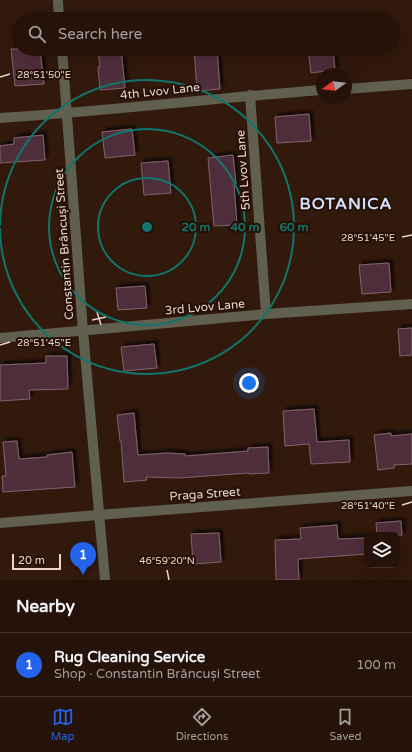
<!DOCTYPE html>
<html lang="en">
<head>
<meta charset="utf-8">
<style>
	:root { --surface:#251309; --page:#312017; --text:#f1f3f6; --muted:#a39e9c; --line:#42322a; --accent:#2563eb }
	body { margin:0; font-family:"Varela Round",sans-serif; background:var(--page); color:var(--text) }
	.controls { position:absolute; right:12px; bottom:12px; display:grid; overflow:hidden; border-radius:8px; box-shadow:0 4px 16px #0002 }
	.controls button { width:36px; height:36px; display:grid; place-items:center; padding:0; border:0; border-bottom:1px solid var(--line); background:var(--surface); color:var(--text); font:20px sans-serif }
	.compass { position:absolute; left:316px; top:68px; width:36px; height:36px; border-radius:50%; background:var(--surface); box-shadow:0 4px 16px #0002; rotate:255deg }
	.scale { position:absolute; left:12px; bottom:10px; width:49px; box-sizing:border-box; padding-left:4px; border:2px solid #e7d6ce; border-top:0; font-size:11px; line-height:14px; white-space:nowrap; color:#e7d6ce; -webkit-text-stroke:3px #260f04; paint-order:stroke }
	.you { position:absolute; left:249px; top:383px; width:14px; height:14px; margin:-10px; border:3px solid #fff; border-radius:50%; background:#1a73e8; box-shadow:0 0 0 6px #1a73e833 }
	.badge { display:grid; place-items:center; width:26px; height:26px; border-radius:50%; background:var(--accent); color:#fff; font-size:13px; font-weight:700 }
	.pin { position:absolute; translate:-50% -33px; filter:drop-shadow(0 1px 2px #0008) }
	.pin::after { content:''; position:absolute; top:21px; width:14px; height:12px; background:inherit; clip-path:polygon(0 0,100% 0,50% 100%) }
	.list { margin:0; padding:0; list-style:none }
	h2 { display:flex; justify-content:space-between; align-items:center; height:52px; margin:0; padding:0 16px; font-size:17px }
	h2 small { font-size:13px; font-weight:400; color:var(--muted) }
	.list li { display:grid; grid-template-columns:26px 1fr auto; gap:12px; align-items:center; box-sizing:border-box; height:64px; padding:0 16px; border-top:1px solid var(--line) }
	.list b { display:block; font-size:15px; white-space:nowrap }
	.list p { margin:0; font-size:13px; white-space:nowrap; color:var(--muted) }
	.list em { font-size:13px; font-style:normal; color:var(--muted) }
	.icon { flex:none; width:22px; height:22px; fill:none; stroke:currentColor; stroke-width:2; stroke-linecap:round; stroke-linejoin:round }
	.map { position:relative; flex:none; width:412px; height:580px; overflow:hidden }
	.search { position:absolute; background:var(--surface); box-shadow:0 4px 16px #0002; left:12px; right:12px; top:12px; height:44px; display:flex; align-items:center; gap:10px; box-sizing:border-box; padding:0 14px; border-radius:22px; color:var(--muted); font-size:15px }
	.sheet { height:116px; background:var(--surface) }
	nav { display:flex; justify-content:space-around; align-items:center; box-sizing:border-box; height:56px; border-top:1px solid var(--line); background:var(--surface); font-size:11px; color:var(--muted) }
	nav a { display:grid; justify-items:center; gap:2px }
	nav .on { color:var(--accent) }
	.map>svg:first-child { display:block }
</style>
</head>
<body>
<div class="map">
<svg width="412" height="580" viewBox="0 0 412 580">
	<defs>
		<filter id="shadow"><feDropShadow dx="3.5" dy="-3.5" stdDeviation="1" flood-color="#0009"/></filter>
	</defs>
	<rect width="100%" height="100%" fill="#31190c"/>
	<!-- building -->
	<g fill="#502f3b" stroke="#82626d" filter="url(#shadow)">
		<path d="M 11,49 L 40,49 L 44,84 L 15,86 Z"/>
		<path d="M 98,49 L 121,49 L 125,88 L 100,90 L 98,67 L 100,67 Z"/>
		<path d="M 194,49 L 217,49 L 220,89 L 197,91 Z"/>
		<path d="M 308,49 L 333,49 L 335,70 L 311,73 Z"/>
		<path d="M 309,114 L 311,141 L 277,143 L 275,117 Z"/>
		<path d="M 132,129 L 135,155 L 105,158 L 102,132 Z"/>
		<path d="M 43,135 L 45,160 L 0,163 L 0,146 L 14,144 L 14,138 Z"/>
		<path d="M 233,155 L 236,184 L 234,184 L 237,225 L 214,226 L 208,158 Z"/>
		<path d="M 168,161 L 171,193 L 144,195 L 141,163 Z"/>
		<path d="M 389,263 L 391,292 L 362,294 L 359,265 Z"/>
		<path d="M 145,286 L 147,308 L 118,310 L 116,288 Z"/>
		<path d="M 412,328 L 412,355 L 400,356 L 398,329 Z"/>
		<path d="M 154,344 L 157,368 L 124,371 L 121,347 Z"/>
		<path d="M 46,356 L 67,356 L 68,389 L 29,390 L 30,399 L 0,401 L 0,365 L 46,363 Z"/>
		<path d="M 314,409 L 317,442 L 349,440 L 350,462 L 311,464 L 309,444 L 285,446 L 283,411 Z"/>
		<path d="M 134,413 L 138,455 L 167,453 L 185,454 L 185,456 L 248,451 L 248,448 L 268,447 L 269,473 L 249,474 L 249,473 L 179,478 L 146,477 L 147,480 L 124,482 L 121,440 L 120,441 L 117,415 Z"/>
		<path d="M 391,433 L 391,436 L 412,434 L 412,464 L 394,465 L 394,468 L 378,470 L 374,435 Z"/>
		<path d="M 17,441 L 19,459 L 47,457 L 47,455 L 72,452 L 75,487 L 3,492 L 2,476 L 6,476 L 3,442 Z"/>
		<path d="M 401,521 L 402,535 L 377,535 L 376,523 Z"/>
		<path d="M 337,525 L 338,539 L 367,538 L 367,554 L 298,559 L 299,580 L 276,580 L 275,540 L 301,539 L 300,528 Z"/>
		<path d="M 219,533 L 221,562 L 193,564 L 191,534 Z"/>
	</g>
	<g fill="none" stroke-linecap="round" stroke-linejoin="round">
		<!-- minor -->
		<g stroke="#605f50" stroke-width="10">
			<path d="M 58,0 L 59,19"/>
			<path d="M 62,49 L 83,331 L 105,580"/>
			<path d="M 346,89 L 412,84"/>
			<path d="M 250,95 L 266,314"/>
			<path d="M 0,118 C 108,111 215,98 322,90"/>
			<path d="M 0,338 L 266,314 L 412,304"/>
			<path d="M 0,523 L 98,515 L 412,491"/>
		</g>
	</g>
	<!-- ticks -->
	<path fill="none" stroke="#e7d6ce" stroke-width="1.5" d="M 0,77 L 10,74M 402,237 L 412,235M 97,312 L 101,325M 92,320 L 106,317M 0,345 L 10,342M 402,505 L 412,502M 167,570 L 169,580"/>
	<!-- distance rings -->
	<g fill="none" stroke="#0f766e" stroke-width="2">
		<circle cx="147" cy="227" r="49"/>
		<circle cx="147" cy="227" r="98"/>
		<path d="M0 226A147 147 0 1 1 0 228"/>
	</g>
	<g text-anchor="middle" stroke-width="4" stroke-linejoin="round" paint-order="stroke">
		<!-- street labels -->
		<g font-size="12" fill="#e7d6ce" stroke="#260f04">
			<text transform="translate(160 91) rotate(-6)" y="4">4th Lvov Lane</text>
			<text transform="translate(243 170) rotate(-94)" y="4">5th Lvov Lane</text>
			<text transform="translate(64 244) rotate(-94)" y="4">Constantin Brâncuși Street</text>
			<text transform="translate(205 307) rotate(-5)" y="4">3rd Lvov Lane</text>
			<text transform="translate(205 494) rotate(-4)" y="4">Praga Street</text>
		</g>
		<!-- district labels -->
		<g font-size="16" font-weight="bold" letter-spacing="1" fill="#d4e2fd" stroke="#260f04">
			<text x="346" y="209">BOTANICA</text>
		</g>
	</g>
	<g font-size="10" text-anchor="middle" fill="#e7d6ce" stroke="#260f04" stroke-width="4" stroke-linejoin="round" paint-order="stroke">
		<text x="44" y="78">28°51'50"E</text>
		<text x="368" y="241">28°51'45"E</text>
		<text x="44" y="346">28°51'45"E</text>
		<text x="368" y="509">28°51'40"E</text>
		<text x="167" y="564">46°59'20"N</text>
	</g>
	<circle cx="147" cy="227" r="6" fill="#0f766e" stroke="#260f04" stroke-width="2"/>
	<g font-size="12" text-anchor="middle" font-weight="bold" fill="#0f766e" stroke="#260f04" stroke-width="4" stroke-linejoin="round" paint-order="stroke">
		<text x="196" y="231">20 m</text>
		<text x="245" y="231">40 m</text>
		<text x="294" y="231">60 m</text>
	</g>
</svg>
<div class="controls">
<button><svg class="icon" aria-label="layers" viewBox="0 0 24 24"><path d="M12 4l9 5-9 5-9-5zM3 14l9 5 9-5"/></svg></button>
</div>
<svg class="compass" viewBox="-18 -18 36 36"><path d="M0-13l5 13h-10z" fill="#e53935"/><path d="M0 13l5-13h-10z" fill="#a39e9c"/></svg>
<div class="scale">20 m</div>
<div class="you"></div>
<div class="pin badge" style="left:83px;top:575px">1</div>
<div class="search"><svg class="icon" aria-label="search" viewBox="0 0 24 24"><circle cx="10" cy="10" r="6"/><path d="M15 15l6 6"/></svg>Search here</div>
</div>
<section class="sheet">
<h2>Nearby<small></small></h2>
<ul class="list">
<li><span class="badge">1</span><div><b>Rug Cleaning Service</b><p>Shop · Constantin Brâncuși Street</p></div><em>100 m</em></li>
</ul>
</section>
<nav>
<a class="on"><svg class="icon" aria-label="map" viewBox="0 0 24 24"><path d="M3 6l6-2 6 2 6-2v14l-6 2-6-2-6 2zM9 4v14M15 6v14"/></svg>Map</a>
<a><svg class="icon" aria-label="directions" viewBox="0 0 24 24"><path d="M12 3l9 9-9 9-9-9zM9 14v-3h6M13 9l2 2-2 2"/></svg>Directions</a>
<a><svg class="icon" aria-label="saved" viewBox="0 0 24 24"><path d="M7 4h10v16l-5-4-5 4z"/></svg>Saved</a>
</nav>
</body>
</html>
